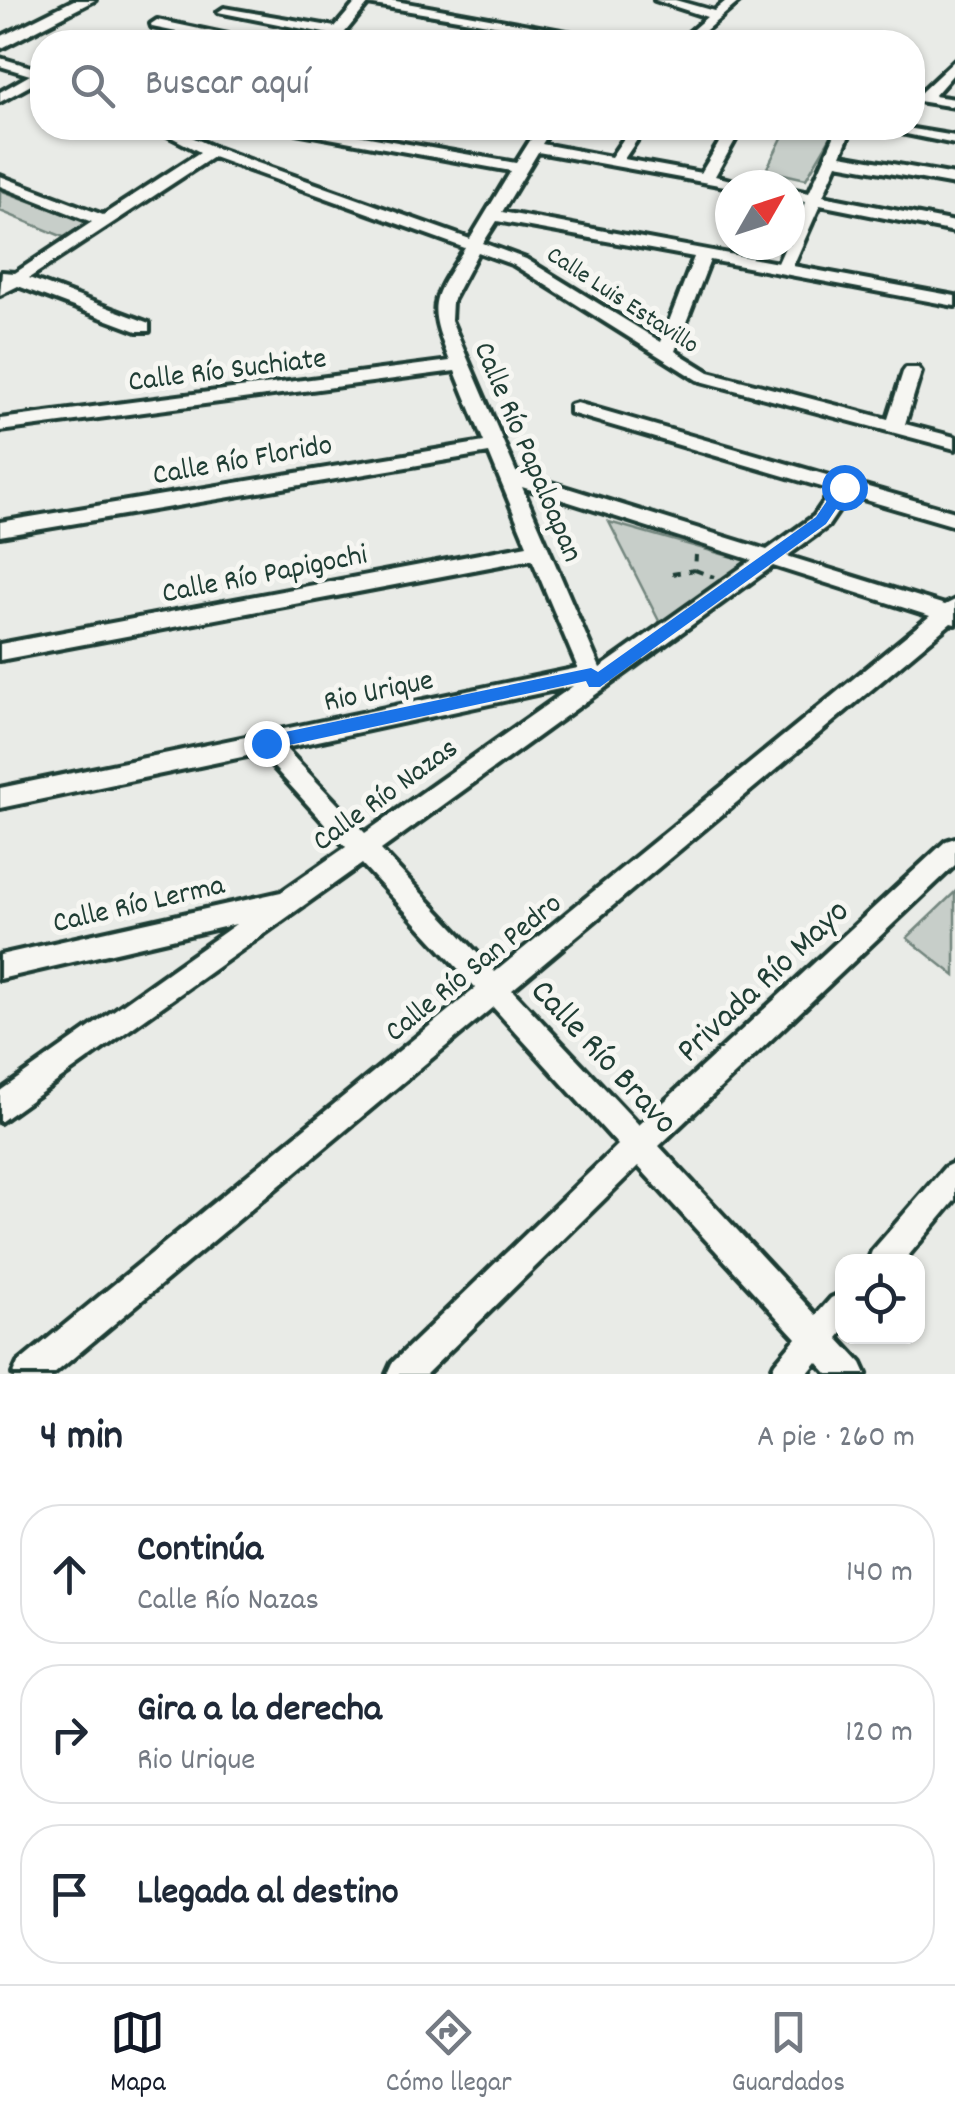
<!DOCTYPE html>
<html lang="es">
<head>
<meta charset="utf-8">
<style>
	:root { --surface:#fff; --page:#f6f6f7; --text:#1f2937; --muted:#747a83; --line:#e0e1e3; --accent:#111827 }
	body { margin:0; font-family:Dekko,sans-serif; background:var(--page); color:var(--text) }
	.controls { position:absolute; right:30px; bottom:30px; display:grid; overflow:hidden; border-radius:20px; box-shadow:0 2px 8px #0004 }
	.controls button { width:90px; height:90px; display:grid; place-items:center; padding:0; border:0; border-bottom:2px solid var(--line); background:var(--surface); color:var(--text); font:50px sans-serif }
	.compass { position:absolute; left:715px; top:170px; width:90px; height:90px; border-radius:50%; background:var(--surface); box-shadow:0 2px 8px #0004; rotate:51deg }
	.stop { position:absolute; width:30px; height:30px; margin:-22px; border:8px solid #1a73e8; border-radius:50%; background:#fff }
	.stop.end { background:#1a73e8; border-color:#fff; box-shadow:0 2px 10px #0008 }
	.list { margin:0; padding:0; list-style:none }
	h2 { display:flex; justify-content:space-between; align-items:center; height:130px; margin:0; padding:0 40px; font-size:42px }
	h2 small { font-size:32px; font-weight:400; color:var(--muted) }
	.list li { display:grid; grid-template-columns:65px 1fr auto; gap:30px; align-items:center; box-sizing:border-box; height:140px; margin:0 20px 20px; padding:0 20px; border:2px solid var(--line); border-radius:40px }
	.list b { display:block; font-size:38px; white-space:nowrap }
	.list p { margin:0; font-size:32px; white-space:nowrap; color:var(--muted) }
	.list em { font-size:32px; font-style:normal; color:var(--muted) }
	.icon { flex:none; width:55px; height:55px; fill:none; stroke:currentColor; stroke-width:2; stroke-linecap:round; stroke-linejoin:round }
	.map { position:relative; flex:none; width:955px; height:1374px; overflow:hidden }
	.search { position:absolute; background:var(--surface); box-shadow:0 2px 8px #0004; left:30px; right:30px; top:30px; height:110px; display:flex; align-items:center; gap:25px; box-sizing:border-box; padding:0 35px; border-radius:40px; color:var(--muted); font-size:38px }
	.sheet { height:610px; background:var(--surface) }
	nav { display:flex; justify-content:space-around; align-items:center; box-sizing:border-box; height:140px; border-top:2px solid var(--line); background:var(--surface); font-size:28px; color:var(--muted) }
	nav a { display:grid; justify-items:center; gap:5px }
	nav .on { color:var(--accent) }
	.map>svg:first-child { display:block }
</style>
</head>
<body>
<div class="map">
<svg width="955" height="1374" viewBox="0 0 955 1374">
	<rect width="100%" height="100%" fill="#e9ebe7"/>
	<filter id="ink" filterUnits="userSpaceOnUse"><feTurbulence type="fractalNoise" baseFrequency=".01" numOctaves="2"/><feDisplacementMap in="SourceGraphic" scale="20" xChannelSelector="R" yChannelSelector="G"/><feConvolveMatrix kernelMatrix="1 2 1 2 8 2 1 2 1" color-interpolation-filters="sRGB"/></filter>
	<g filter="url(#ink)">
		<!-- green -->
		<g fill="#c7cec9" stroke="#73867e" stroke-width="2.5">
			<path d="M 787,128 L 836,128 L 806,179 L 766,170 Z"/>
			<path d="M 0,190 L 87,222 L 66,238 L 0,211 Z"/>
			<path d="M 609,522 L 750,562 L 660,623 Z"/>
			<path d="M 955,892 L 955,976 L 907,938 Z"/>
		</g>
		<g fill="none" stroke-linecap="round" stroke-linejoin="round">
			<defs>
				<g id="minor">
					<path d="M 358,0 L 390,0 L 622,42 L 595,42 L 368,4 L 337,42 L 324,42 L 329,34 L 218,12 L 224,8 L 335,27 Z"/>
					<path d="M 655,0 L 675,0 L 714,11 L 727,0 L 741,0 L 692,42 L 678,42 L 707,17 Z"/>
					<path d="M 157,20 L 242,38 L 249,42 L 226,42 L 152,27 L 151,24 Z"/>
					<path d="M 0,58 L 42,70 L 42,79 L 0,102 L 0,92 L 30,75 L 0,66 Z"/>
					<path d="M 955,60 L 955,72 L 934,96 L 955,99 L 955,107 L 912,100 L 912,94 L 920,93 Z"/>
					<path d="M 154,128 L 172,128 L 216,148 L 470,239 L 511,171 L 296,132 L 289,128 L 318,128 L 516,163 L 538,128 L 552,128 L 542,144 L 611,157 L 631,128 L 645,128 L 624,159 L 701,173 L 728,128 L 742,128 L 715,176 L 750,185 L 730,187 L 538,152 L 502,212 L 778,263 L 786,245 L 790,245 L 805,202 L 790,199 L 790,189 L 809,193 L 838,128 L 852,128 L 841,155 L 955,175 L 955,185 L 837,164 L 823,196 L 955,222 L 955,232 L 820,205 L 793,266 L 955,296 L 955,306 L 710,260 L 675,351 L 709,372 L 888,419 L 903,372 L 906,368 L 918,368 L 921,372 L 905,424 L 955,437 L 955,449 L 697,380 L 514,265 L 478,252 L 452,301 L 451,320 L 516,472 L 767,550 L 814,516 L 832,490 L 570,413 L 570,405 L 577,403 L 955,512 L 955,526 L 849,495 L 828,526 L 787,556 L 945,605 L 955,600 L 955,624 L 951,623 L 512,990 L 639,1125 L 946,841 L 955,838 L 955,865 L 659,1146 L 816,1315 L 831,1298 L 842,1293 L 842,1333 L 838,1338 L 861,1363 L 866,1374 L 828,1374 L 817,1362 L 807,1374 L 770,1374 L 775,1363 L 796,1338 L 638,1166 L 426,1374 L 387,1374 L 392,1363 L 618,1145 L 493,1007 L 54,1374 L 13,1374 L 18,1363 L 476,988 L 362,864 L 0,1122 L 0,1091 L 236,924 L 0,979 L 0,955 L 281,892 L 346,847 L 261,753 L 0,808 L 0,788 L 578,668 L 532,559 L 0,660 L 0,644 L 527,545 L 489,453 L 0,536 L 0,522 L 484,442 L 455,371 L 0,431 L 0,419 L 450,361 C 426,302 432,300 465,248 L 213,157 L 29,278 L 149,323 L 149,331 L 137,331 L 18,286 L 0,295 L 2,272 L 15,273 L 92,222 L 0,186 L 0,176 L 103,215 L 200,152 ZM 497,221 L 694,257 L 661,342 L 526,259 L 483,243 ZM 522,487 L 752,560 L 600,668 ZM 773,566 L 930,616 L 495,972 L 381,850 ZM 573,686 L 365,833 L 285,748 Z"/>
					<path d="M 877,128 L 907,128 L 955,136 L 955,144 Z"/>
					<path d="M 955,1162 L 955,1200 L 903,1262 L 868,1262 L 872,1251 L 945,1167 Z"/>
				</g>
				<path id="major" d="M 74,0 L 95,0 L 0,49 L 0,37 Z"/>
			</defs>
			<!-- minor casing -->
			<use href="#minor" stroke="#1f3d34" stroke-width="8"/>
			<!-- major casing -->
			<use href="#major" stroke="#1f3d34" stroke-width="8"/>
			<!-- path -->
			<g stroke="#1f3d34" stroke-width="4" stroke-dasharray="8 8" stroke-linecap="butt">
				<path d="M 695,570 L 714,577"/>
				<path d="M 672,574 L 695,570 L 696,555"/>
			</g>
			<!-- minor -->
			<use href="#minor" fill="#f6f6f2" fill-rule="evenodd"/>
			<!-- major -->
			<use href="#major" fill="#f6f6f2" fill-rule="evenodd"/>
		</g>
	</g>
	<!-- route -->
	<path fill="#1a73e8" d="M 839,483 L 851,487 L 826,524 L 600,687 L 589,687 L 586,681 L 266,750 L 258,743 L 266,736 L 591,668 L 598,672 L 816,517 Z"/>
	<g text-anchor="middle" stroke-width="10" stroke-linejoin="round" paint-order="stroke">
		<!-- far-street labels -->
		<g font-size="25" fill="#1f3d34" stroke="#f6f6f2">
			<text transform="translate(624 298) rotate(33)" y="9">Calle Luis Estavillo</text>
		</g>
		<!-- street labels -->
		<g font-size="30" fill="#1f3d34" stroke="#f6f6f2">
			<text transform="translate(227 368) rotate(-7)" y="10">Calle Río Suchiate</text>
			<text transform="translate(530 451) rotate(67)" y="10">Calle Río Papaloapan</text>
			<text transform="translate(242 458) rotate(-10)" y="10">Calle Río Florido</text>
			<text transform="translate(264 572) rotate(-11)" y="10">Calle Río Papigochi</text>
			<text transform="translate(378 689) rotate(-12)" y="10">Rio Urique</text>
			<text transform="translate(384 793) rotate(-36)" y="10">Calle Río Nazas</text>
			<text transform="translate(138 902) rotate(-13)" y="10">Calle Río Lerma</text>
			<text transform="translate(472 966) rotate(-39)" y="10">Calle Río San Pedro</text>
		</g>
		<!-- near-street labels -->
		<g font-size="35" fill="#1f3d34" stroke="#f6f6f2">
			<text transform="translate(761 979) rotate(-43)" y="12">Privada Río Mayo</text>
			<text transform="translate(606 1055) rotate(47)" y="12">Calle Río Bravo</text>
		</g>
	</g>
</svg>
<div class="controls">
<button><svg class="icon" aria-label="locate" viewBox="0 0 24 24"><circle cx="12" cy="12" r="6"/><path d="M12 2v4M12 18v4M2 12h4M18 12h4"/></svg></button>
</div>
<svg class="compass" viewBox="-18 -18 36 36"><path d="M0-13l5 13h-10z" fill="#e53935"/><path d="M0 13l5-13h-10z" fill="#747a83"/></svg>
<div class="stop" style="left:844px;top:487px"></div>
<div class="stop end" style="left:266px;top:743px"></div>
<div class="search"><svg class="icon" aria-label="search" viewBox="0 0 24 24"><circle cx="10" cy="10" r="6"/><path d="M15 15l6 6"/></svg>Buscar aquí</div>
</div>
<section class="sheet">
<h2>4 min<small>A pie · 260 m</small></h2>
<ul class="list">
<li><svg class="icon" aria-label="ahead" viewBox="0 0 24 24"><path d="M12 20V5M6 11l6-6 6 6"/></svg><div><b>Continúa</b><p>Calle Río Nazas</p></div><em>140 m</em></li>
<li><svg class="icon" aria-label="right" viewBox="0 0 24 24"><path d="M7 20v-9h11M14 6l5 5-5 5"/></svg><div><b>Gira a la derecha</b><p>Rio Urique</p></div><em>120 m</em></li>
<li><svg class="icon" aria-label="arrive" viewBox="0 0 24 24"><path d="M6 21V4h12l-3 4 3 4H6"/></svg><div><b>Llegada al destino</b></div></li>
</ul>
</section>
<nav>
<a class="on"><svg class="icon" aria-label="map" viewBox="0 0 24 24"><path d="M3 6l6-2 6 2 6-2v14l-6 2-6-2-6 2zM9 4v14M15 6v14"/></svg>Mapa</a>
<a><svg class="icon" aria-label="directions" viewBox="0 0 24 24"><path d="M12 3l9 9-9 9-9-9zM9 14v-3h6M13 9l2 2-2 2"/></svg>Cómo llegar</a>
<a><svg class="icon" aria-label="saved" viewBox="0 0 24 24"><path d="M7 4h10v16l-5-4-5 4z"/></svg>Guardados</a>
</nav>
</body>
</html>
